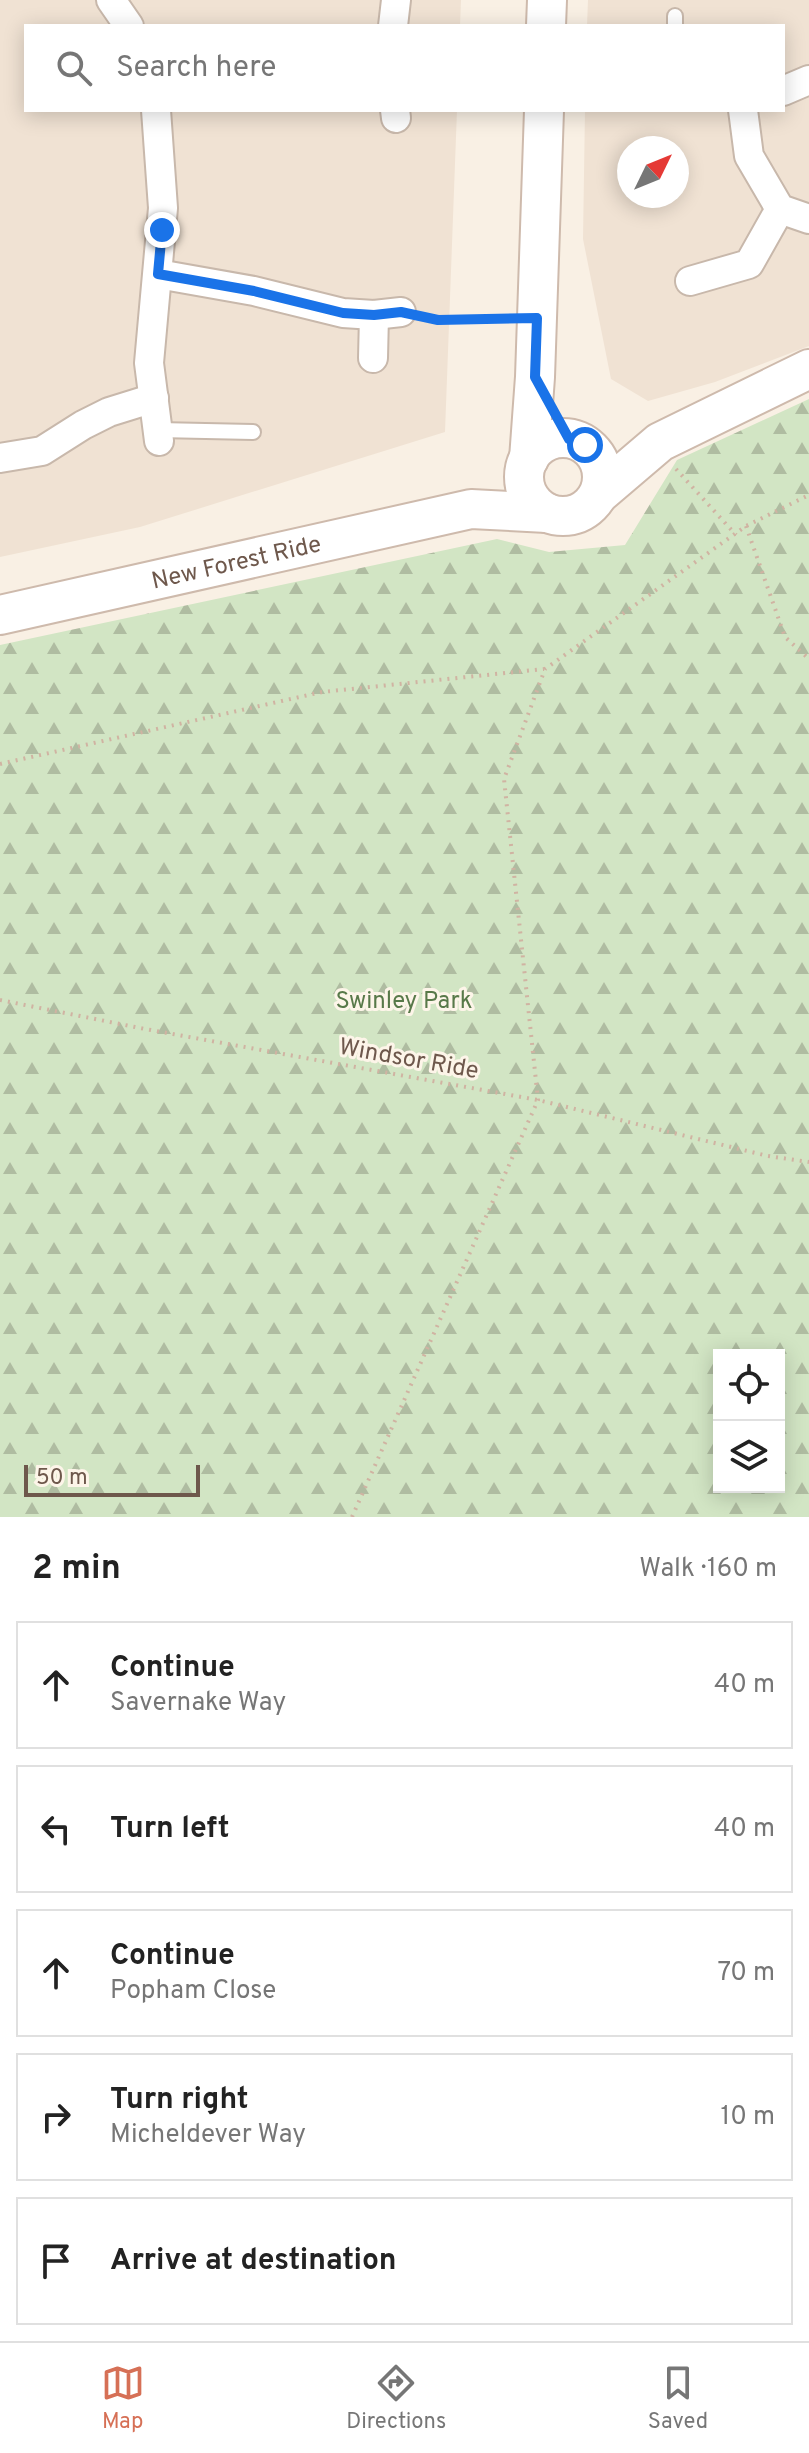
<!DOCTYPE html>
<html lang="en">
<head>
<meta charset="utf-8">
<style>
	:root { --surface:#fff; --page:#f2f2f2; --text:#222; --muted:#767676; --line:#e0e0e0; --accent:#d67056 }
	body { margin:0; font-family:Overpass,sans-serif; background:var(--page); color:var(--text) }
	.controls { position:absolute; right:24px; bottom:24px; display:grid; overflow:hidden; border-radius:0px; box-shadow:0 4px 20px #0003 }
	.controls button { width:72px; height:72px; display:grid; place-items:center; padding:0; border:0; border-bottom:2px solid var(--line); background:var(--surface); color:var(--text); font:40px sans-serif }
	.compass { position:absolute; left:617px; top:136px; width:72px; height:72px; border-radius:50%; background:var(--surface); box-shadow:0 4px 20px #0003; rotate:47deg }
	.scale { position:absolute; left:24px; bottom:20px; width:176px; box-sizing:border-box; padding-left:8px; border:4px solid #6e584c; border-top:0; font-size:22px; line-height:28px; white-space:nowrap; color:#6e584c; -webkit-text-stroke:6px #fdf5e9; paint-order:stroke }
	.stop { position:absolute; width:24px; height:24px; margin:-18px; border:6px solid #1a73e8; border-radius:50%; background:#fff }
	.stop.end { background:#1a73e8; border-color:#fff; box-shadow:0 2px 8px #0008 }
	.list { margin:0; padding:0; list-style:none }
	h2 { display:flex; justify-content:space-between; align-items:center; height:104px; margin:0; padding:0 32px; font-size:34px }
	h2 small { font-size:26px; font-weight:400; color:var(--muted) }
	.list li { display:grid; grid-template-columns:52px 1fr auto; gap:24px; align-items:center; box-sizing:border-box; height:128px; margin:0 16px 16px; padding:0 16px; border:2px solid var(--line); border-radius:0px }
	.list b { display:block; font-size:30px; white-space:nowrap }
	.list p { margin:0; font-size:26px; white-space:nowrap; color:var(--muted) }
	.list em { font-size:26px; font-style:normal; color:var(--muted) }
	.icon { flex:none; width:44px; height:44px; fill:none; stroke:currentColor; stroke-width:2; stroke-linecap:round; stroke-linejoin:round }
	.map { position:relative; flex:none; width:809px; height:1517px; overflow:hidden }
	.search { position:absolute; background:var(--surface); box-shadow:0 4px 20px #0003; left:24px; right:24px; top:24px; height:88px; display:flex; align-items:center; gap:20px; box-sizing:border-box; padding:0 28px; border-radius:0px; color:var(--muted); font-size:30px }
	.sheet { height:824px; background:var(--surface) }
	nav { display:flex; justify-content:space-around; align-items:center; box-sizing:border-box; height:112px; border-top:2px solid var(--line); background:var(--surface); font-size:22px; color:var(--muted) }
	nav a { display:grid; justify-items:center; gap:4px }
	nav .on { color:var(--accent) }
	.map>svg:first-child { display:block }
</style>
</head>
<body>
<div class="map">
<svg width="809" height="1517" viewBox="0 0 809 1517">
	<defs>
		<pattern id="forest-firs" width="22" height="20" patternUnits="userSpaceOnUse" patternTransform="scale(2)"><rect width="22" height="20" fill="#d2e5c4"/><path d="M5 1l3.5 6h-7zM16 11l3.5 6h-7z" fill="#afbca1"/></pattern>
	</defs>
	<rect width="100%" height="100%" fill="#f9f0e4"/>
	<!-- residential -->
	<g fill="#f0e2d3" fill-rule="evenodd">
		<path d="M 0,0 L 461,0 L 460,26 L 26,26 L 26,110 L 457,110 L 445,432 L 140,527 L 0,557 Z"/>
		<path d="M 588,0 L 809,0 L 809,346 L 715,382 L 648,401 L 611,379 L 583,239 L 585,110 L 783,110 L 783,26 L 587,26 ZM 629,148 L 677,148 L 677,196 L 629,196 Z"/>
	</g>
	<!-- forest -->
	<path fill="url(#forest-firs)" fill-rule="evenodd" d="M 809,399 L 809,1517 L 0,1517 L 0,645 L 497,539 L 549,552 L 625,545 L 677,460 ZM 719,1355 L 779,1355 L 779,1487 L 719,1487 Z"/>
	<g fill="none" stroke-linecap="round" stroke-linejoin="round">
		<defs>
			<g id="lane">
				<path d="M 675,16 L 675,26"/>
				<path d="M 158,430 L 253,432"/>
			</g>
			<g id="street">
				<path d="M 111,0 L 129,26"/>
				<path d="M 393,26 L 396,0"/>
				<path d="M 783,91 L 809,80"/>
				<path d="M 156,110 L 163,208 L 149,363 L 159,441"/>
				<path d="M 395,110 L 396,118"/>
				<path d="M 743,110 L 749,156 L 780,209 L 809,219"/>
				<path d="M 158,274 L 254,291 L 343,313 L 374,315 L 401,312"/>
				<path d="M 690,281 L 749,264 L 780,209"/>
				<path d="M 373,358 L 374,315"/>
				<path d="M 0,458 L 42,451 L 83,425 L 109,412 L 154,398"/>
			</g>
			<g id="secondary">
				<path d="M 546,26 L 547,0"/>
				<circle cx="563" cy="477" r="39"/>
				<path d="M 529,459 L 535,377 L 544,110"/>
				<path d="M 599,494 L 660,442 L 809,369"/>
				<path id="s1" d="M 0,615 L 471,509 L 547,513"/>
			</g>
		</defs>
		<!-- lane casing -->
		<use href="#lane" stroke="#c8b8ab" stroke-width="18"/>
		<!-- street casing -->
		<use href="#street" stroke="#c8b8ab" stroke-width="32"/>
		<!-- secondary casing -->
		<use href="#secondary" stroke="#cebaac" stroke-width="42"/>
		<!-- path -->
		<g stroke="#d0b3a2" stroke-width="4" stroke-dasharray="2 6" stroke-linecap="butt">
			<path d="M 423,317 L 438,320 L 506,319"/>
			<path d="M 676,469 L 736,535"/>
			<path d="M 746,526 L 785,637 L 809,659"/>
			<path d="M 0,764 L 322,692 L 544,669"/>
			<path d="M 0,1000 L 145,1029 L 538,1100 L 768,1156 L 809,1162"/>
			<path d="M 352,1517 L 538,1100 L 504,779 L 545,669 L 746,526 L 809,495"/>
		</g>
		<!-- lane -->
		<use href="#lane" stroke="#fff" stroke-width="14"/>
		<!-- street -->
		<use href="#street" stroke="#fff" stroke-width="28"/>
		<!-- secondary -->
		<use href="#secondary" stroke="#fff" stroke-width="38"/>
	</g>
	<g fill="none" stroke-linecap="round" stroke-linejoin="round">
		<!-- route -->
		<path stroke="#1a73e8" stroke-width="10" d="M 162,230 L 158,274 L 254,291 L 343,313 L 374,315 L 401,312 L 438,320 L 537,318 L 535,377 L 569,439 L 585,445"/>
	</g>
	<g text-anchor="middle" stroke-width="6" stroke-linejoin="round" paint-order="stroke">
		<!-- street labels -->
		<g font-size="24" fill="#6e584c" stroke="#fdf5e9">
			<text dy="8" stroke="none"><textPath href="#s1" startOffset="242">New Forest Ride</textPath></text>
			<text transform="translate(409 1058) rotate(10)" y="8">Windsor Ride</text>
		</g>
		<!-- park labels -->
		<g font-size="24" fill="#587949" stroke="#fdf5e9">
			<text x="404" y="1008">Swinley Park</text>
		</g>
	</g>
</svg>
<div class="controls">
<button><svg class="icon" aria-label="locate" viewBox="0 0 24 24"><circle cx="12" cy="12" r="6"/><path d="M12 2v4M12 18v4M2 12h4M18 12h4"/></svg></button>
<button><svg class="icon" aria-label="layers" viewBox="0 0 24 24"><path d="M12 4l9 5-9 5-9-5zM3 14l9 5 9-5"/></svg></button>
</div>
<svg class="compass" viewBox="-18 -18 36 36"><path d="M0-13l5 13h-10z" fill="#e53935"/><path d="M0 13l5-13h-10z" fill="#767676"/></svg>
<div class="scale">50 m</div>
<div class="stop" style="left:585px;top:445px"></div>
<div class="stop end" style="left:162px;top:230px"></div>
<div class="search"><svg class="icon" aria-label="search" viewBox="0 0 24 24"><circle cx="10" cy="10" r="6"/><path d="M15 15l6 6"/></svg>Search here</div>
</div>
<section class="sheet">
<h2>2 min<small>Walk · 160 m</small></h2>
<ul class="list">
<li><svg class="icon" aria-label="ahead" viewBox="0 0 24 24"><path d="M12 20V5M6 11l6-6 6 6"/></svg><div><b>Continue</b><p>Savernake Way</p></div><em>40 m</em></li>
<li><svg class="icon" aria-label="left" viewBox="0 0 24 24"><path d="M17 20v-9H6M10 6l-5 5 5 5"/></svg><div><b>Turn left</b></div><em>40 m</em></li>
<li><svg class="icon" aria-label="ahead" viewBox="0 0 24 24"><path d="M12 20V5M6 11l6-6 6 6"/></svg><div><b>Continue</b><p>Popham Close</p></div><em>70 m</em></li>
<li><svg class="icon" aria-label="right" viewBox="0 0 24 24"><path d="M7 20v-9h11M14 6l5 5-5 5"/></svg><div><b>Turn right</b><p>Micheldever Way</p></div><em>10 m</em></li>
<li><svg class="icon" aria-label="arrive" viewBox="0 0 24 24"><path d="M6 21V4h12l-3 4 3 4H6"/></svg><div><b>Arrive at destination</b></div></li>
</ul>
</section>
<nav>
<a class="on"><svg class="icon" aria-label="map" viewBox="0 0 24 24"><path d="M3 6l6-2 6 2 6-2v14l-6 2-6-2-6 2zM9 4v14M15 6v14"/></svg>Map</a>
<a><svg class="icon" aria-label="directions" viewBox="0 0 24 24"><path d="M12 3l9 9-9 9-9-9zM9 14v-3h6M13 9l2 2-2 2"/></svg>Directions</a>
<a><svg class="icon" aria-label="saved" viewBox="0 0 24 24"><path d="M7 4h10v16l-5-4-5 4z"/></svg>Saved</a>
</nav>
</body>
</html>
